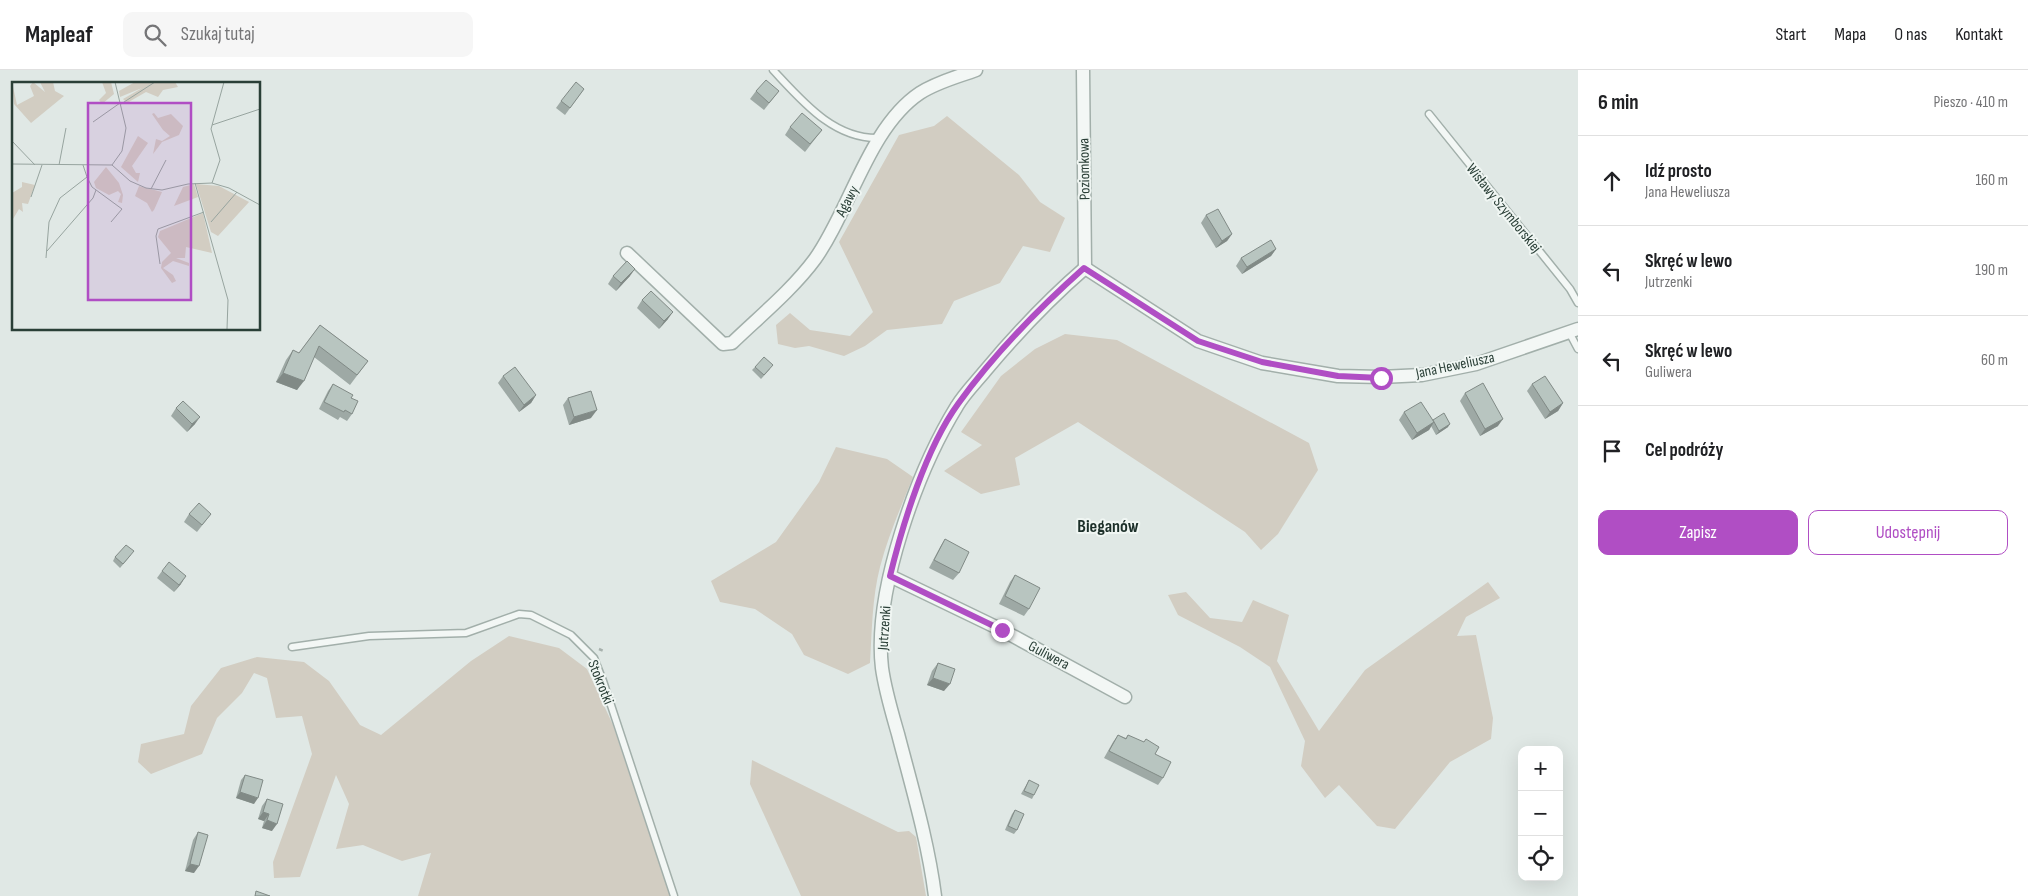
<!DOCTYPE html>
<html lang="pl">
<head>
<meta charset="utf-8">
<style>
	:root { --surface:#fff; --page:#f6f6f6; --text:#202124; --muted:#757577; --line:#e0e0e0; --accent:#b04ec4 }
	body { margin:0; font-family:"Sofia Sans Condensed",sans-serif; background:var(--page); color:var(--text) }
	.controls { position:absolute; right:15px; bottom:15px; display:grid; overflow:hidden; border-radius:10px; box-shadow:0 5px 20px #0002 }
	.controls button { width:45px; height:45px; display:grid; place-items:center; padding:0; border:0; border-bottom:1px solid var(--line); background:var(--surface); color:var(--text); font:25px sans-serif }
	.stop { position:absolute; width:15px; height:15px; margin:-11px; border:4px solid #b04ec4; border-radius:50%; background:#fff }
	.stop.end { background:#b04ec4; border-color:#fff; box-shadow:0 1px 5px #0008 }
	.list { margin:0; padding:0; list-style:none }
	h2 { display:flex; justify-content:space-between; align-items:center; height:65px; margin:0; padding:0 20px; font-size:21px }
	h2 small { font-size:16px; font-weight:400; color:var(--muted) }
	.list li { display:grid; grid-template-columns:32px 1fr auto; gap:15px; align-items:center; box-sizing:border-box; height:90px; padding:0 20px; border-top:1px solid var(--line) }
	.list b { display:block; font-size:19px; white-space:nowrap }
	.list p { margin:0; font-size:16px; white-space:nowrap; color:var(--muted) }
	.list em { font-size:16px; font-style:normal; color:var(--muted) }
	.actions { display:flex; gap:10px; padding:15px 20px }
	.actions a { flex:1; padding:11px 0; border:1px solid var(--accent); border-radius:10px; text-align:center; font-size:18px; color:var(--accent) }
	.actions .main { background:var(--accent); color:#fff }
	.icon { flex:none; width:28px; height:28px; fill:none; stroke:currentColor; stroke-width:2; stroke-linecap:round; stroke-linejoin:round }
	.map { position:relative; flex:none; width:1578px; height:826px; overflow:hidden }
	header { display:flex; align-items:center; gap:30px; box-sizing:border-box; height:70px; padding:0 25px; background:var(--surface); border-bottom:1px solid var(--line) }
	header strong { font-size:24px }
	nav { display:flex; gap:28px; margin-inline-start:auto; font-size:18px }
	.search { width:350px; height:45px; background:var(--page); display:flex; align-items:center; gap:12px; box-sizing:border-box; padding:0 18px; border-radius:10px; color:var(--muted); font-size:19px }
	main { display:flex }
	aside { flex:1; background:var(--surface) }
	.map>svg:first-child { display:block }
</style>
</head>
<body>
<header>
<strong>Mapleaf</strong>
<div class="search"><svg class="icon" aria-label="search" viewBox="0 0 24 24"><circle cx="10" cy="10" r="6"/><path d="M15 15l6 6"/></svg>Szukaj tutaj</div>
<nav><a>Start</a><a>Mapa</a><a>O nas</a><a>Kontakt</a></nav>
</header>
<main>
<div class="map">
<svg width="1578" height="826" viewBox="0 0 1578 826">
	<rect width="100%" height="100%" fill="#e0e8e5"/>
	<!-- green -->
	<g fill="#d2cdc2">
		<path d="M 947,46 L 1019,105 L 1040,132 L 1065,148 L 1050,182 L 1023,176 L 1000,213 L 954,231 L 942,254 L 887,260 L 865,276 L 844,286 L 809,276 L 795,278 L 778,274 L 776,255 L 790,243 L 810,260 L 850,266 L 873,242 L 839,172 L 899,65 L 934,56 Z"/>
		<path d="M 1065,264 L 1117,270 L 1309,373 L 1318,400 L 1278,464 L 1261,480 L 1245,462 L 1078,352 L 1015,388 L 1020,415 L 981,424 L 944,401 L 982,375 L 961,362 L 1001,306 L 1035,279 Z"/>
		<path d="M 836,377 L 887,389 L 913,407 C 901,437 888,466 880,497 C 872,528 872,561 870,593 L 848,604 L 804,585 L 792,564 L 755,539 L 720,532 L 711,511 L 776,472 L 819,412 Z"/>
		<path d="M 1488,512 L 1500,528 L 1466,547 L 1457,566 L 1476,565 L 1493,648 L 1491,669 L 1450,692 L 1395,759 L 1377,756 L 1339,715 L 1325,728 L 1301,696 L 1305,671 L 1270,597 L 1240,577 L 1178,545 L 1168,525 L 1186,522 L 1210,548 L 1242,552 L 1253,530 L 1289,545 L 1277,591 L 1319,661 L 1365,600 Z"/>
		<path d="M 509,566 L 559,578 L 587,599 L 613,655 L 670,826 L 418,826 L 431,783 L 402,791 L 363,775 L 336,779 L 349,734 L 336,705 L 300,807 L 274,808 L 273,792 L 312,684 L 302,646 L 276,648 L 267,608 L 254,603 L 242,623 L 217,648 L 202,684 L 151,704 L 138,692 L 141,674 L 184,664 L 191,636 L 221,598 L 257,587 L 304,592 L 329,611 L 360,655 L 381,665 L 471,591 Z"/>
		<path d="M 752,690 L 898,762 L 909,761 L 916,767 L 926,826 L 801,826 L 750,714 Z"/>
	</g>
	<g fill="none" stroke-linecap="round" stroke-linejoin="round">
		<defs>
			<g id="service">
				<path d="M 773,0 C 802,31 834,70 880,68"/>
				<path d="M 1429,44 L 1570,219 L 1578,233"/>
				<path d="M 1569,262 L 1578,279"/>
				<path d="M 292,577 L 369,566 L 466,563 L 519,544 L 531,545 L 571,565 L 594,588 L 603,611 L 674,826"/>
			</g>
			<g id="minor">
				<path d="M 1083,0 L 1085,198"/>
				<path d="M 627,183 L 723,274 L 732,273 C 759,247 793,219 815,189 C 850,140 869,57 920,23 C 937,12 957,7 976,0"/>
				<path d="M 1085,198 L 1198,271 L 1262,293 L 1338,306 L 1381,307 L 1422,305 L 1476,294 L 1578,259"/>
				<path d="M 890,506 L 1002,560 L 1125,627"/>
				<path d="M 935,826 C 928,771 912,718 898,664 C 892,643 885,620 882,598 C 873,522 917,401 957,336 C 964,324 976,312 985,301 C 1016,264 1048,230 1085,198"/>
			</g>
		</defs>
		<!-- service casing -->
		<use href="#service" stroke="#a2afaa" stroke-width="9"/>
		<!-- minor casing -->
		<use href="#minor" stroke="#a2afaa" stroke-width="15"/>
		<!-- path -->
		<path stroke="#a7b1ad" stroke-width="2.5" stroke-dasharray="4 4" stroke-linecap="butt" d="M 599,579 L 606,582"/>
		<!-- service -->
		<use href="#service" stroke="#f3f7f5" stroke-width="6"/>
		<!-- minor -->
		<use href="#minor" stroke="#f3f7f5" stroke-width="12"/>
	</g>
	<!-- wall -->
	<g fill="#9ea9a5">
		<path d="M 584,19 L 565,45 L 556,38 L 561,31 Z"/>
		<path d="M 756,21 L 779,21 L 764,40 L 750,29 Z"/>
		<path d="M 790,57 L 822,60 L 805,82 L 785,65 Z"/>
		<path d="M 1206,145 L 1232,164 L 1227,171 L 1216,178 L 1201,153 Z"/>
		<path d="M 1276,179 L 1271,186 L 1242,204 L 1236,196 L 1241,188 Z"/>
		<path d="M 613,206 L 630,206 L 616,221 L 608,214 Z"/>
		<path d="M 642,230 L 668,249 L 659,259 L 637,238 Z"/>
		<path d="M 320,255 L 368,291 L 350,315 L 314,287 L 297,320 L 276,312 L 286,290 L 293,280 L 299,283 Z"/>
		<path d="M 755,297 L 770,299 L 761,309 L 752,300 Z"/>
		<path d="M 503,306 L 536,325 L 531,333 L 519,342 L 498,313 Z"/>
		<path d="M 333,314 L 351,328 L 352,344 L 347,351 L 340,347 L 338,350 L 319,339 L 328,321 Z"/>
		<path d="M 1532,314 L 1563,333 L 1558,341 L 1545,349 L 1527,321 Z"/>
		<path d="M 1465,323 L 1498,356 L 1480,366 L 1460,331 Z"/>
		<path d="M 568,328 L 591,348 L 569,355 L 563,335 Z"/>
		<path d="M 176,338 L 195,354 L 187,362 L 171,346 Z"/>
		<path d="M 1404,342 L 1433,350 L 1448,357 L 1436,365 L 1431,356 L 1429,360 L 1412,370 L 1399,350 Z"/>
		<path d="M 189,444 L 211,444 L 197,462 L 184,452 Z"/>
		<path d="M 945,469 L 959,503 L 953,510 L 929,498 L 940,477 Z"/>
		<path d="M 131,485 L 120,498 L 113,491 L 115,487 Z"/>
		<path d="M 162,501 L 181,514 L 174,522 L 157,508 Z"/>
		<path d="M 1015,505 L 1029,539 L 1024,546 L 999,534 L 1010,512 Z"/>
		<path d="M 938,593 L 944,621 L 927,615 L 932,601 Z"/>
		<path d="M 1118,665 L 1126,668 L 1128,665 L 1155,684 L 1163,708 L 1158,715 L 1104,688 L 1113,672 Z"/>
		<path d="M 245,705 L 254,734 L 236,728 L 241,710 Z"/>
		<path d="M 1029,710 L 1034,725 L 1032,729 L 1021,724 Z"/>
		<path d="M 267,729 L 272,761 L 262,758 L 264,751 L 258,749 L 262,736 Z"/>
		<path d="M 1015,740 L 1017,760 L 1014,764 L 1005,760 L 1012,744 Z"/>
		<path d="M 198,762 L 194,803 L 185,801 L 193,770 Z"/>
	</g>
	<!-- shaded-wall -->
	<g fill="#818a86">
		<path d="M 1232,164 L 1227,171 L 1216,178 L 1222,171 Z"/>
		<path d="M 1276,179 L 1271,186 L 1242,204 L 1247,197 Z"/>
		<path d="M 635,199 L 630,206 L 616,221 L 621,213 Z"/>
		<path d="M 673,242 L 668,249 L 659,259 L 664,251 Z"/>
		<path d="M 283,303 L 304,311 L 297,320 L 276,312 Z"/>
		<path d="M 536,325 L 531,333 L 519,342 L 524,335 Z"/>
		<path d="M 1563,333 L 1558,341 L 1545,349 L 1550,342 Z"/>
		<path d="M 597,340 L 591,348 L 569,355 L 574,347 Z"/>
		<path d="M 200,347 L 195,354 L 187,362 L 192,354 Z"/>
		<path d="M 1503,349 L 1498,356 L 1480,366 L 1485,359 Z"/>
		<path d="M 1434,352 L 1429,360 L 1412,370 L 1417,363 Z"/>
		<path d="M 1450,354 L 1448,357 L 1436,365 L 1439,361 Z"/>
		<path d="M 186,506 L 181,514 L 174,522 L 179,515 Z"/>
		<path d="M 933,608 L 950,614 L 944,621 L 927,615 Z"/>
		<path d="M 240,722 L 258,728 L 254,734 L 236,728 Z"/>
		<path d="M 263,742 L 269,744 L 264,751 L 258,749 Z"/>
		<path d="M 267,750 L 277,754 L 272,761 L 262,758 Z"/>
		<path d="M 190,794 L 199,796 L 194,803 L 185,801 Z"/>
	</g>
	<!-- building -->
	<g fill="#b8c5c0" stroke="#818a86">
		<path d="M 766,10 L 779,21 L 769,33 L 756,21 Z"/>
		<path d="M 576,12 L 584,19 L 570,38 L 561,31 Z"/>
		<path d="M 802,43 L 822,60 L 810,74 L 790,57 Z"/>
		<path d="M 1218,139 L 1232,164 L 1222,171 L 1206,145 Z"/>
		<path d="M 1271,170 L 1276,179 L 1247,197 L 1241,188 Z"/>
		<path d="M 627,191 L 635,199 L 621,213 L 613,206 Z"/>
		<path d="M 651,221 L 673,242 L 664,251 L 642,230 Z"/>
		<path d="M 320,255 L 368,291 L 357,305 L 319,276 L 304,311 L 283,303 L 293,280 L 299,283 Z"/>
		<path d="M 764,287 L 773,295 L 764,305 L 755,297 Z"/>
		<path d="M 515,297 L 536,325 L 524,335 L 503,306 Z"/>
		<path d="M 1545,306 L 1563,333 L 1550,342 L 1532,314 Z"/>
		<path d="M 1483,313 L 1503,349 L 1485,359 L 1465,323 Z"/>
		<path d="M 333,314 L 353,325 L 351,328 L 358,331 L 352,344 L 345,340 L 344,342 L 324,332 Z"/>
		<path d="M 591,321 L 597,340 L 574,347 L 568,328 Z"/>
		<path d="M 183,331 L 200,347 L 192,354 L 176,338 Z"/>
		<path d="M 1421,332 L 1434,352 L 1417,363 L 1404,342 Z"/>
		<path d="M 1444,343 L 1450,354 L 1439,361 L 1433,350 Z"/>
		<path d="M 199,433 L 211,444 L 202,455 L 189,444 Z"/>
		<path d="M 945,469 L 969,482 L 959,503 L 934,490 Z"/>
		<path d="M 126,475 L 134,481 L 123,494 L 115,487 Z"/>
		<path d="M 169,492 L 186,506 L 179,515 L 162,501 Z"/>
		<path d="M 1015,505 L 1040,518 L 1029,539 L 1005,526 Z"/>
		<path d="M 938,593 L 955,599 L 950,614 L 933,608 Z"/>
		<path d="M 1118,665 L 1126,669 L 1128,665 L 1144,672 L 1146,669 L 1159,677 L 1155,684 L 1171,692 L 1163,708 L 1109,681 Z"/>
		<path d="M 245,705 L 263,710 L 258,728 L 240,722 Z"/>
		<path d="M 1029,710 L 1039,715 L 1034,725 L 1024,721 Z"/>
		<path d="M 267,729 L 283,734 L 277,754 L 267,750 L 269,744 L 263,742 Z"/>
		<path d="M 1015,740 L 1024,744 L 1017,760 L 1008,756 Z"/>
		<path d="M 198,762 L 208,765 L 199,796 L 190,794 Z"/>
		<path d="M 256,821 L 270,826 L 255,826 Z"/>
	</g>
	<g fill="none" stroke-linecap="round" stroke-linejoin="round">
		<!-- route -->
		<path stroke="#b04ec4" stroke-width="6" d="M 1002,560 L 890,506 C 903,453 926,378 958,334 C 994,284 1038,239 1084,198 L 1198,271 L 1262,292 L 1338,306 L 1381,308"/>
	</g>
	<g text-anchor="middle" stroke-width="4" stroke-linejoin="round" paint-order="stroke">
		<!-- street labels -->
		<g font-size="15" fill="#2a3f37" stroke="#f0f6f3">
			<text transform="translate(1084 99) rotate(-91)" y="5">Poziomkowa</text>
			<text transform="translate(847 131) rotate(-63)" y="5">Agawy</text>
			<text transform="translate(1504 138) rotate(51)" y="5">Wisławy Szymborskiej</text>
			<text transform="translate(1455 295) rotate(-12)" y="5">Jana Heweliusza</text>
			<text transform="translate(884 558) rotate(-86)" y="5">Jutrzenki</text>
			<text transform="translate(1049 585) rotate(28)" y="5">Guliwera</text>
			<text transform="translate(601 612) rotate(68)" y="5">Stokrotki</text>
		</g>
		<!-- quarter labels -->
		<g font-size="18" font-weight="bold" fill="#1c2f29" stroke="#f0f6f3">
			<text x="1108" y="462">Bieganów</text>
		</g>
	</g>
	<!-- overview -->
	<g transform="translate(12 12)">
		<rect width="248" height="248" fill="#e0e8e5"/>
		<path d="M 0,0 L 5,23 L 22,14 L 18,4 L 21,0 L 33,10 L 28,0 L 41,0 L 43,9 L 52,14 L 19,41 L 2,22 ZM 90,0 L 99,0 L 102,12 L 90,22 L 87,18 L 94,11 ZM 123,0 L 163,0 L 166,5 L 151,8 L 146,15 L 134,10 L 115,21 L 111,17 L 130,6 L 108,15 L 107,9 ZM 142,31 L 146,36 L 159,32 L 171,44 L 167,53 L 150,60 L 141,72 L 144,57 L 150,59 L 158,54 L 151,48 L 140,32 ZM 126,54 L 136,61 L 120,84 L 124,91 L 128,91 L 126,100 L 109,85 ZM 94,85 L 107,101 L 111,113 L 110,121 L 106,120 L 109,112 L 106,109 L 97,113 L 84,106 L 82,100 ZM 10,100 L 23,103 L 16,122 L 10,121 L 11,130 L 7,127 L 1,137 L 0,148 L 0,111 L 10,105 ZM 182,102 L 186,115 L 162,124 L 171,105 ZM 184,102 L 207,104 L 237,120 L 206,154 L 199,150 ZM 127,104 L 150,110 L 142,128 L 140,130 L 135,121 L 123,114 ZM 191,131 L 200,171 L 174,165 L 173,176 L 164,176 L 177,181 L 177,184 L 161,179 L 151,186 L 161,193 L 164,199 L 160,201 L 149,186 L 150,180 L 159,171 L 146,155 L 148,149 Z" fill="#d2cdc2"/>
		<path fill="none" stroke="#97a49f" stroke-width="1" d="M 109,22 L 143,0M 81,40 L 108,21M 200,43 L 248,27M 0,59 L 23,83M 0,82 L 100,83M 47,83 L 54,46M 100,83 L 118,99 L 134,106 L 150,108 L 176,102 L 200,101 L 217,106 L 248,123M 100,83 L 110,69 L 114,46 L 103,0M 75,95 L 80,105 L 110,127 L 99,140M 183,101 L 216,218 L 215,247M 200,101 L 208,78 L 199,47 L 212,0M 139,107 L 154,78M 19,115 L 30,83M 199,140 L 225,110M 35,169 L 81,116 L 84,108M 34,176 L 37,140 L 48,116 L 75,95 L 71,83M 148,182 L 144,154 L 146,147 L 192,130"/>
		<path fill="#b04ec4" fill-opacity="0.15" stroke="#b04ec4" stroke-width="2.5" d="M 76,21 L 179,21 L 179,218 L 76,218 Z"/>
		<rect width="248" height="248" fill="none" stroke="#2a3f37" stroke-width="2.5"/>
	</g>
</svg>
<div class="controls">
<button>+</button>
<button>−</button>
<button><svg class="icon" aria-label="locate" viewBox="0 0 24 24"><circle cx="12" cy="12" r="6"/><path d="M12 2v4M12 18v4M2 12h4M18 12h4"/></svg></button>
</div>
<div class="stop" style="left:1381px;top:308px"></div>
<div class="stop end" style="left:1002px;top:560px"></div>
</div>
<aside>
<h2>6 min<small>Pieszo · 410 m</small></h2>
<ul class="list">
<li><svg class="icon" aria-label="ahead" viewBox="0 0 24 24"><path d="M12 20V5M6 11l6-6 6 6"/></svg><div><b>Idź prosto</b><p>Jana Heweliusza</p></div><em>160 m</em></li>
<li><svg class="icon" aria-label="left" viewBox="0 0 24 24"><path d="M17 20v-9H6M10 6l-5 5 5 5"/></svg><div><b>Skręć w lewo</b><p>Jutrzenki</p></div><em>190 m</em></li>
<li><svg class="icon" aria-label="left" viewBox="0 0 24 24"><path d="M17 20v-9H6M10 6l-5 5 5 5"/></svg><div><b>Skręć w lewo</b><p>Guliwera</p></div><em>60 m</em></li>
<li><svg class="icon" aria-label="arrive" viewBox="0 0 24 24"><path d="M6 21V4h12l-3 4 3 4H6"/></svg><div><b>Cel podróży</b></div></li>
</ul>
<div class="actions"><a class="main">Zapisz</a><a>Udostępnij</a></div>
</aside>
</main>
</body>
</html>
